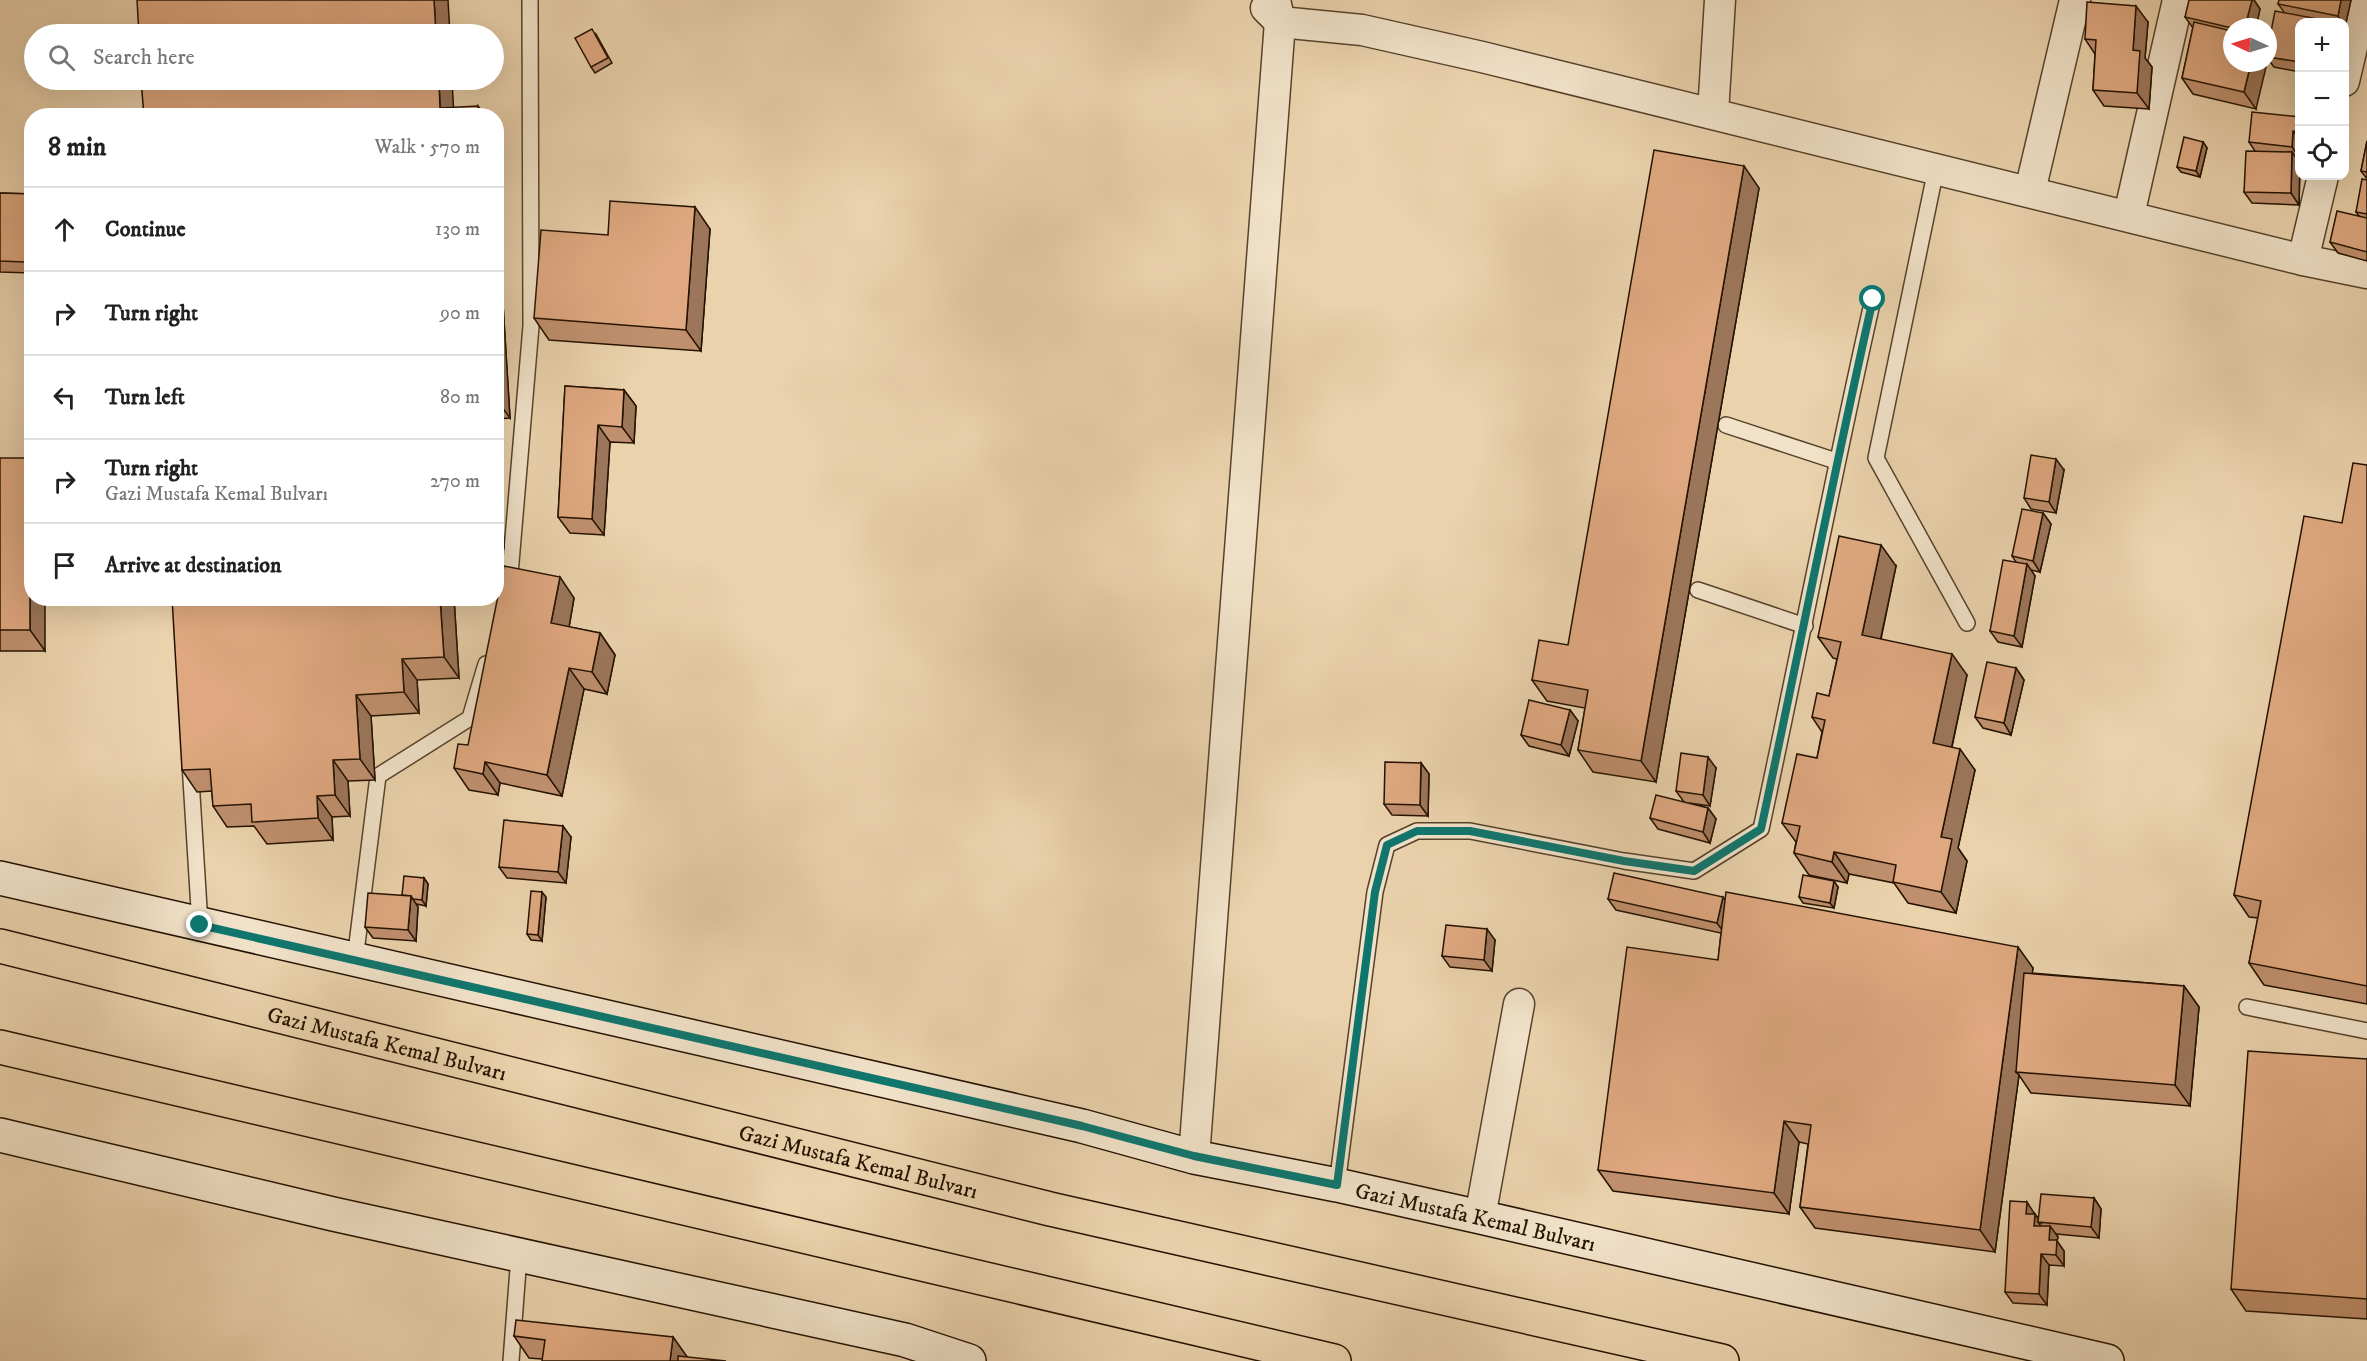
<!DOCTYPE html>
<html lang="en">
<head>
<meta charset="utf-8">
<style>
	:root { --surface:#fff; --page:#f6f6f6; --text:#222; --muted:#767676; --line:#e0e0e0 }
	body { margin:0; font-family:"IM FELL DW Pica",serif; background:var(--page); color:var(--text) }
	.controls { position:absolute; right:18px; top:18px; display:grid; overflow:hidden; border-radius:12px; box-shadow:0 6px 24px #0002 }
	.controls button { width:54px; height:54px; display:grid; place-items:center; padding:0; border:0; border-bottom:2px solid var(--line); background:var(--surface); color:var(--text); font:30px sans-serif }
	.compass { position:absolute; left:2223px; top:18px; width:54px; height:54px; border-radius:50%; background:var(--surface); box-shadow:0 6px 24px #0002; rotate:274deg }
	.stop { position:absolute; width:18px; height:18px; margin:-14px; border:4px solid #0f766e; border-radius:50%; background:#fff }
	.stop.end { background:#0f766e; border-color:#fff; box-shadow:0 2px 6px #0008 }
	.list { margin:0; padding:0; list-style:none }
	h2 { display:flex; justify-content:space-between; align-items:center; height:78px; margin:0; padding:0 24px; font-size:26px }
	h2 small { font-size:20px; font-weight:400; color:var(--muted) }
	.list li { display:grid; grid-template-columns:39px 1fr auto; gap:18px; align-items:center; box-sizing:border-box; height:84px; padding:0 24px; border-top:2px solid var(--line) }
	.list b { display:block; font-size:22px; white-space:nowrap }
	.list p { margin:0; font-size:20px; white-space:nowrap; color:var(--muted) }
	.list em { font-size:20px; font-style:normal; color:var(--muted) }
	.icon { flex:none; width:33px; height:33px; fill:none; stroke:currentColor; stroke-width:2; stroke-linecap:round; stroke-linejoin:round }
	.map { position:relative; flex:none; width:2367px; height:1361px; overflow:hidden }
	.search { position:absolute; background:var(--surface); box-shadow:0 6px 24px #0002; left:24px; top:24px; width:480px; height:66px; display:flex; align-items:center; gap:15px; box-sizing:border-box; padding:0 21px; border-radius:33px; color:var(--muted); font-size:22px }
	.panel { position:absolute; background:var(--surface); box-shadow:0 6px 24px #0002; left:24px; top:108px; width:480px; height:498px; border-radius:24px }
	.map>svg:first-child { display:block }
</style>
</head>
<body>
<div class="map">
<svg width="2367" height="1361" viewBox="0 0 2367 1361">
	<rect width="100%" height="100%" fill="#ead2ac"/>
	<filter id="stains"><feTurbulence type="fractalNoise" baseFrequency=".00333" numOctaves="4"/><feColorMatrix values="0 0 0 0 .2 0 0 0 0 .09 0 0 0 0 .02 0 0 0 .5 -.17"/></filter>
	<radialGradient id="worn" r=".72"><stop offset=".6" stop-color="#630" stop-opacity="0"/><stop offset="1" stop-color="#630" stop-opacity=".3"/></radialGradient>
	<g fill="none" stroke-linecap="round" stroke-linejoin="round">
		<defs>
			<g id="lane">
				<path d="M 1936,169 L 1876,458 L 1967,623"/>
				<path d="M 1726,425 L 1836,461"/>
				<path d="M 509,586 L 531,326 L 530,0"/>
				<path d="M 1698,590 L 1805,626"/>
				<path d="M 190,763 L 200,925"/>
				<path d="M 355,960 L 378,776 L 470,718 L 486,664"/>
				<path d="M 2247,1007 L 2367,1031"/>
				<path d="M 1337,1185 L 1375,892 L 1387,845 L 1417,831 L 1470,831 L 1624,861 L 1694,871 L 1761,829 C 1799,653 1833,475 1873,299"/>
				<path d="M 511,1361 L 519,1256"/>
			</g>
			<g id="street">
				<path d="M 1266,8 L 1280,22 L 1362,30 L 1482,57 L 2303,260 L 2367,273"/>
				<path d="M 2344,81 L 2363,0"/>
				<path d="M 1713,113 L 1720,0"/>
				<path d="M 2030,191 L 2075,0"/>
				<path d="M 2129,215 L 2178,0"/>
				<path d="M 2303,260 L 2323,176"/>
				<path d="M 1194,1157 L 1280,22 L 1275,0"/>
				<path d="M 1480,1217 L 1519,1004"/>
			</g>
			<g id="secondary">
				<path id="s1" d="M 0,878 L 1082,1126 L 1194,1157 L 1337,1185 L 1480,1217 L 2107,1361"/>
				<path d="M 0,1135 L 333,1214 L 905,1340 L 969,1361"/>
			</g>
			<g id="highway">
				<path id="s2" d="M 0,946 L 1050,1209 L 1722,1361"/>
				<path d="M 0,1047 L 1334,1361"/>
			</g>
		</defs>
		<!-- lane casing -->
		<use href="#lane" stroke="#56422b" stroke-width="18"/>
		<!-- street casing -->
		<use href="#street" stroke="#56422b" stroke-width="33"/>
		<!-- secondary casing -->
		<use href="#secondary" stroke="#241200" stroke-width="36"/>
		<!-- highway casing -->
		<use href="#highway" stroke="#241200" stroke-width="36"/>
		<!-- lane -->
		<use href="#lane" stroke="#f1e2c9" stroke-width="15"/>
		<!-- street -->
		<use href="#street" stroke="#f1e2c9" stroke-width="30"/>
		<!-- secondary -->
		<use href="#secondary" stroke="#f1e2c9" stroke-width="33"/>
		<!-- highway -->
		<use href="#highway" stroke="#ead2ac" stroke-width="33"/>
	</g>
	<!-- wall -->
	<g fill="#c0906e" stroke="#241200" stroke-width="1.5">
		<path d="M 2254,0 L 2260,9 L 2256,27 L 2232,27 L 2232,63 L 2256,109 L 2193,94 L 2182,78 L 2193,28 L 2185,17 Z"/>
		<path d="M 2351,0 L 2345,27 L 2344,27 L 2344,22 L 2300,22 L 2300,72 L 2274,67 L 2268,59 L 2268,47 L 2284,12 L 2278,4 Z"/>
		<path d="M 2148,22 L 2145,58 L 2152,67 L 2149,109 L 2104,106 L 2093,90 L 2095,54 L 2085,39 Z"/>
		<path d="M 596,34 L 612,63 L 595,73 L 591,67 Z"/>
		<path d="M 2300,117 L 2300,157 L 2299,158 L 2296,157 L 2300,163 L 2299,205 L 2252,203 L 2244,192 L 2255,151 L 2249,142 Z"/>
		<path d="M 2367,141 L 2367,179 L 2361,171 Z"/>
		<path d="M 2203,142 L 2207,148 L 2200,177 L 2181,172 L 2177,167 Z"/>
		<path d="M 2367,180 L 2367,261 L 2338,253 L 2330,242 L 2359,216 L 2356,212 Z"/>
		<path d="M 1759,188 L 1656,782 L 1593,772 L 1578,750 L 1585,708 L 1547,701 L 1532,680 L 1568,645 Z"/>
		<path d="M 496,190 L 510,418 L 497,419 L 504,547 L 496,548 Z"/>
		<path d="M 0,193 L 32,194 L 32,273 L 0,272 Z"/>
		<path d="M 710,229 L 701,351 L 549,340 L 534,318 L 608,235 Z"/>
		<path d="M 565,386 L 624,390 L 636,406 L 634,443 L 610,442 L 604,535 L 570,533 L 558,517 Z"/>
		<path d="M 0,458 L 45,651 L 0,651 Z"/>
		<path d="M 2367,465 L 2367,1004 L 2264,985 L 2249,963 L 2258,918 L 2249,917 L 2234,895 L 2342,523 Z"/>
		<path d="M 2064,470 L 2056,513 L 2031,509 L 2024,498 Z"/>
		<path d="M 2043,513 L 2051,524 L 2040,572 L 2031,570 L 2035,576 L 2022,647 L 1998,642 L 1990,631 L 2016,562 L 2012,556 Z"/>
		<path d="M 1896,566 L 1881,639 L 1967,675 L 1952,747 L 1975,770 L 1958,848 L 1967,861 L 1956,913 L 1908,903 L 1894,883 L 1849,874 L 1847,883 L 1809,875 L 1794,853 L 1796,842 L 1782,823 L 1817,758 L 1822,732 L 1812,717 L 1829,696 L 1837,659 L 1833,658 L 1818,637 Z"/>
		<path d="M 454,598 L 459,678 L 417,680 L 419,713 L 371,716 L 375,780 L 348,781 L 350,816 L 332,817 L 333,840 L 267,844 L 254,826 L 227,827 L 213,806 L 212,791 L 197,792 L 182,770 Z"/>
		<path d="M 574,598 L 569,627 L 600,633 L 615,655 L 607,694 L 584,689 L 562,796 L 500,783 L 498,795 L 469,790 L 454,768 Z"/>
		<path d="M 2016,668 L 2024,680 L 2011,735 L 1983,728 L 1975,717 Z"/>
		<path d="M 1570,710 L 1578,721 L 1569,756 L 1529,746 L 1521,735 Z"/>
		<path d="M 1421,763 L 1429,774 L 1428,816 L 1392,815 L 1384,804 Z"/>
		<path d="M 1716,768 L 1710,806 L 1689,803 L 1708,808 L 1716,819 L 1710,843 L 1658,829 L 1650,818 L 1684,802 L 1676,791 Z"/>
		<path d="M 571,837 L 566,883 L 507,878 L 499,867 Z"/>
		<path d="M 424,878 L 428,884 L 426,906 L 417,904 L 418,907 L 416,941 L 373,938 L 365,927 L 402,895 Z"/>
		<path d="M 1838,887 L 1834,908 L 1803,903 L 1799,897 Z"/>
		<path d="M 546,897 L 542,941 L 531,940 L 527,934 Z"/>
		<path d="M 1608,899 L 1725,900 L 2033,968 L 2032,973 L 2184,986 L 2199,1007 L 2190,1106 L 2031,1093 L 2019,1075 L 1995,1252 L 1815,1228 L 1800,1207 L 1808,1144 L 1799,1142 L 1789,1214 L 1613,1191 L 1598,1170 L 1718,960 L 1721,933 L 1616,910 Z"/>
		<path d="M 1495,940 L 1492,971 L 1450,967 L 1442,956 Z"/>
		<path d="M 2367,1059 L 2367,1319 L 2246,1311 L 2231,1289 Z"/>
		<path d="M 2094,1198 L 2101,1209 L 2099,1238 L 2056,1234 L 2058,1237 L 2057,1241 L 2064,1251 L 2064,1266 L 2049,1265 L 2047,1305 L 2013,1303 L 2005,1292 L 2034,1213 L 2039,1219 Z"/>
		<path d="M 514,1336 L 673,1337 L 687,1357 L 542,1359 L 529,1358 Z"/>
	</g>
	<!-- shaded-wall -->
	<g fill="#9c765a" stroke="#241200" stroke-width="1.5">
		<path d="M 434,0 L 448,0 L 450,34 L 436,34 Z"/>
		<path d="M 2252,0 L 2254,0 L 2260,9 L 2256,27 L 2245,27 Z"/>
		<path d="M 2341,0 L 2351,0 L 2345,27 L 2344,22 L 2342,22 L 2338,16 Z"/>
		<path d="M 2136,6 L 2148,22 L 2145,58 L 2152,67 L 2149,109 L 2137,93 L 2133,50 Z"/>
		<path d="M 2251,63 L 2267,63 L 2256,109 L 2244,92 Z"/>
		<path d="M 439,80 L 452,80 L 454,116 L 440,108 Z"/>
		<path d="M 478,106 L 485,116 L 478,116 Z"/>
		<path d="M 2293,131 L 2300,140 L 2299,158 L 2292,147 Z"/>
		<path d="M 2203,142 L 2207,148 L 2200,177 L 2196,171 Z"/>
		<path d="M 2292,152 L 2300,163 L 2299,205 L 2291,193 Z"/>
		<path d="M 1744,166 L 1759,188 L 1656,782 L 1641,761 Z"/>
		<path d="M 496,190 L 510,418 L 496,399 Z"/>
		<path d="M 695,207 L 710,229 L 701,351 L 686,330 Z"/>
		<path d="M 26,215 L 32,222 L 32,272 L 25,262 Z"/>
		<path d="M 624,390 L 636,406 L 634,443 L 622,427 Z"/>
		<path d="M 496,419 L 497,419 L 504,547 L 496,536 Z"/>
		<path d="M 598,425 L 610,442 L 604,535 L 592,519 Z"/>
		<path d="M 30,458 L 32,460 L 32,598 L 45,598 L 45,651 L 30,630 Z"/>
		<path d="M 2056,459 L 2064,470 L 2056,513 L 2049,502 Z"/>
		<path d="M 2043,513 L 2051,524 L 2040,572 L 2033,561 Z"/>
		<path d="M 1881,545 L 1896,566 L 1877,656 L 1862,635 Z"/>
		<path d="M 2027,564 L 2035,576 L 2022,647 L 2014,636 Z"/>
		<path d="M 560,577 L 574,598 L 566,645 L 551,623 Z"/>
		<path d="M 440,598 L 454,598 L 459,678 L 444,657 Z"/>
		<path d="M 600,633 L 615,655 L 607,694 L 592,672 Z"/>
		<path d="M 1952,654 L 1967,675 L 1948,764 L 1933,743 Z"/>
		<path d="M 402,659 L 417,680 L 419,713 L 404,692 Z"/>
		<path d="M 569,668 L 584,689 L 562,796 L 547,775 Z"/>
		<path d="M 2016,668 L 2024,680 L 2011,735 L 2004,723 Z"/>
		<path d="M 356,695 L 371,716 L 375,780 L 360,759 Z"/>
		<path d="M 1570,710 L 1578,721 L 1569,756 L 1561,745 Z"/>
		<path d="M 1960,749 L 1975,770 L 1958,848 L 1967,861 L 1956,913 L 1941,892 L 1941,837 Z"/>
		<path d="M 1708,757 L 1716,768 L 1710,806 L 1703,795 Z"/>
		<path d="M 333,760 L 348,781 L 350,816 L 335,795 Z"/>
		<path d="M 485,762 L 500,783 L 498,795 L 483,774 Z"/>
		<path d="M 1421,763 L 1429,774 L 1428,816 L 1420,805 Z"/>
		<path d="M 317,796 L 332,817 L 333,840 L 318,818 Z"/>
		<path d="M 1708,808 L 1716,819 L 1710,843 L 1703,832 Z"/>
		<path d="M 563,826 L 571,837 L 566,883 L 558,872 Z"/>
		<path d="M 1834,852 L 1849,874 L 1847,883 L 1832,862 Z"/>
		<path d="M 424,878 L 428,884 L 426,906 L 422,900 Z"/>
		<path d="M 1834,881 L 1838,887 L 1834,908 L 1830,903 Z"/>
		<path d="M 542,892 L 546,897 L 542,941 L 538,935 Z"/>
		<path d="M 411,896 L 418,907 L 416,941 L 408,930 Z"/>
		<path d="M 1723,897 L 1731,908 L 1725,934 L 1717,923 Z"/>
		<path d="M 1487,929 L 1495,940 L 1492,971 L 1484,960 Z"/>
		<path d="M 2018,947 L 2033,968 L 2019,1072 L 2016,1072 L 2019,1075 L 1995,1252 L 1980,1230 Z"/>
		<path d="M 2184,986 L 2199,1007 L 2190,1106 L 2175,1085 Z"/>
		<path d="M 1784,1121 L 1799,1142 L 1789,1214 L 1774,1193 Z"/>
		<path d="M 2094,1198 L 2101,1209 L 2099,1238 L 2091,1227 Z"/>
		<path d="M 2027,1202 L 2034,1213 L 2034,1225 L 2026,1214 Z"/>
		<path d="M 2035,1214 L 2041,1223 L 2038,1222 L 2043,1229 L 2034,1226 Z"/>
		<path d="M 2050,1226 L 2058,1237 L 2057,1241 L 2064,1251 L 2064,1266 L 2056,1255 L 2049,1240 Z"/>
		<path d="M 2041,1254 L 2049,1265 L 2047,1305 L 2039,1294 Z"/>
		<path d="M 673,1337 L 688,1358 L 688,1361 L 670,1361 Z"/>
	</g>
	<!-- building -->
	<g fill="#dfa880" stroke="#241200" stroke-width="1.5">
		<path d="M 137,0 L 434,0 L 436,34 L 139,34 Z"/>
		<path d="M 2189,0 L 2252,0 L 2245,27 L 2232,27 L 2232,28 L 2185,17 Z"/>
		<path d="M 2279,0 L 2341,0 L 2338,16 L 2278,4 Z"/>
		<path d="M 2087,2 L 2136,6 L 2133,50 L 2140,51 L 2137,93 L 2093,90 L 2096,40 L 2085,39 Z"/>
		<path d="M 2275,11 L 2318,19 L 2317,22 L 2300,22 L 2300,62 L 2268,57 L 2268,47 Z"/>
		<path d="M 2194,22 L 2232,31 L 2232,63 L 2251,63 L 2244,92 L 2182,78 Z"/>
		<path d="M 592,29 L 608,58 L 591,67 L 575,38 Z"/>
		<path d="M 141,80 L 439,80 L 440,108 L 478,106 L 478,116 L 144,116 Z"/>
		<path d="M 2252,112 L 2300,117 L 2300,132 L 2293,131 L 2292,147 L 2249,142 Z"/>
		<path d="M 2184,137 L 2203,142 L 2196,171 L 2177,167 Z"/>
		<path d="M 2367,141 L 2367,172 L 2361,171 Z"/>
		<path d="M 1654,150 L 1744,166 L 1641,761 L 1578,750 L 1588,690 L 1532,680 L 1539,640 L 1568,645 Z"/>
		<path d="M 2246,151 L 2292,152 L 2291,193 L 2244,192 Z"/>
		<path d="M 2362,179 L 2367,180 L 2367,214 L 2356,212 Z"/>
		<path d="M 0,193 L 32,194 L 32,215 L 26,215 L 25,262 L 0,261 Z"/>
		<path d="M 610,201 L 695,207 L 686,330 L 534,318 L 541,230 L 608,235 Z"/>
		<path d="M 2337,211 L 2367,218 L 2367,252 L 2330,242 Z"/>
		<path d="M 565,386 L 624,390 L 622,427 L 598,425 L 592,519 L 558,517 Z"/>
		<path d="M 2031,455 L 2056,459 L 2049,502 L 2024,498 Z"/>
		<rect x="0" y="458" width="30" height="172"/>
		<path d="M 2353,463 L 2367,465 L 2367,986 L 2249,963 L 2261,901 L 2234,895 L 2304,516 L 2342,523 Z"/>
		<path d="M 2022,509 L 2043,513 L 2033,561 L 2012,556 Z"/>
		<path d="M 1839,536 L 1881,545 L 1862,635 L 1952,654 L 1933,743 L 1960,749 L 1941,837 L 1952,839 L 1941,892 L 1893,882 L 1896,865 L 1834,852 L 1832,862 L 1794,853 L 1800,826 L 1782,823 L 1797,754 L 1817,758 L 1825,720 L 1812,717 L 1817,693 L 1829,696 L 1841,642 L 1818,637 Z"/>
		<path d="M 2003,560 L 2027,564 L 2014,636 L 1990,631 Z"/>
		<path d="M 504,566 L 560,577 L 551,623 L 600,633 L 592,672 L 569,668 L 547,775 L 485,762 L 483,774 L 454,768 L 458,744 L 468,745 Z"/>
		<path d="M 172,598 L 440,598 L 444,657 L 402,659 L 404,692 L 356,695 L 360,759 L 333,760 L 335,795 L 317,796 L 318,818 L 252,822 L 251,804 L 213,806 L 210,769 L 182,770 Z"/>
		<path d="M 1987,662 L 2016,668 L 2004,723 L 1975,717 Z"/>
		<path d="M 1529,700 L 1570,710 L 1561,745 L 1521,735 Z"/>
		<path d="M 1681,753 L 1708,757 L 1703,795 L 1676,791 Z"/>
		<path d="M 1385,762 L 1421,763 L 1420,805 L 1384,804 Z"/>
		<path d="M 1656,795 L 1708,808 L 1703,832 L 1650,818 Z"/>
		<path d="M 504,820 L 563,826 L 558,872 L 499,867 Z"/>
		<path d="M 1614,873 L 1723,897 L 1717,923 L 1608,899 Z"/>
		<path d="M 1803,875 L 1834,881 L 1830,903 L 1799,897 Z"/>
		<path d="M 404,876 L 424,878 L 422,900 L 413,899 L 411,896 L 402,895 Z"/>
		<path d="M 531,891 L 542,892 L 538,935 L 527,934 Z"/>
		<path d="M 1726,892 L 2018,947 L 1980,1230 L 1800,1207 L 1811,1125 L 1784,1121 L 1774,1193 L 1598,1170 L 1627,947 L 1718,960 Z"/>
		<path d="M 368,893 L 411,896 L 408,930 L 365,927 Z"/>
		<path d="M 1446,925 L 1487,929 L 1484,960 L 1442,956 Z"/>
		<path d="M 2024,973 L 2184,986 L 2175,1085 L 2016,1072 Z"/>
		<path d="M 2248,1051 L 2367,1059 L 2367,1299 L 2231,1289 Z"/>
		<path d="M 2041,1194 L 2094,1198 L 2091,1227 L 2038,1222 Z"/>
		<path d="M 2010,1201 L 2027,1202 L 2026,1214 L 2035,1214 L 2034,1226 L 2050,1226 L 2049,1240 L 2057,1240 L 2056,1255 L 2041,1254 L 2039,1294 L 2005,1292 Z"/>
		<path d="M 516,1320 L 673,1337 L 670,1361 L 542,1361 L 545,1340 L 514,1336 Z"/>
		<path d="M 678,1356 L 726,1361 L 678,1361 Z"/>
	</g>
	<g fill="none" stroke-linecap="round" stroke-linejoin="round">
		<!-- route -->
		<path stroke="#0f766e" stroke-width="8" d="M 200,925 L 1082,1126 L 1194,1156 L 1337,1185 L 1375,892 L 1387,845 L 1417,831 L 1470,831 L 1624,861 L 1694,871 L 1761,829 C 1799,653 1833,475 1873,299"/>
	</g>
	<g text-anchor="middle" stroke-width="4.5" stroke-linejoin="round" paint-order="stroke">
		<!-- street labels -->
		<g font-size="22" fill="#241200" stroke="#f1e2c9">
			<text dy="8" stroke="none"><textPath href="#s2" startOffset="399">Gazi Mustafa Kemal Bulvarı</textPath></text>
			<text dy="8" stroke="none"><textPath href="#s2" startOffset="885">Gazi Mustafa Kemal Bulvarı</textPath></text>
			<text dy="8" stroke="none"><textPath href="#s1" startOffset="1514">Gazi Mustafa Kemal Bulvarı</textPath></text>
		</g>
	</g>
	<rect width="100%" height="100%" filter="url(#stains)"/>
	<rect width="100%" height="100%" fill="url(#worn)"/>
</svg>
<div class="controls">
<button>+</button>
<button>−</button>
<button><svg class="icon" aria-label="locate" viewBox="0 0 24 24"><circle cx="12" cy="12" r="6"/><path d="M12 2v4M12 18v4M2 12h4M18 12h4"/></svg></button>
</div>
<svg class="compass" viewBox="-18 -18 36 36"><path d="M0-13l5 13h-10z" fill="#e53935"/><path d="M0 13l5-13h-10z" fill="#767676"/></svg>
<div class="stop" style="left:1873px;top:299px"></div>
<div class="stop end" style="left:200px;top:925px"></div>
<div class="search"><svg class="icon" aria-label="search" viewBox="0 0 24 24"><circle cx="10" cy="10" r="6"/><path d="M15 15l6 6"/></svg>Search here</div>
<section class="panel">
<h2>8 min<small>Walk · 570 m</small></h2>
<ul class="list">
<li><svg class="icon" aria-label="ahead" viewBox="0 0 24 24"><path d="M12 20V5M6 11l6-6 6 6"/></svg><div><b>Continue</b></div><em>130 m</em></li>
<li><svg class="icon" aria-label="right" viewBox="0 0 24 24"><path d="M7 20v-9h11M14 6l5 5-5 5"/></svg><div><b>Turn right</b></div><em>90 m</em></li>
<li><svg class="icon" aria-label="left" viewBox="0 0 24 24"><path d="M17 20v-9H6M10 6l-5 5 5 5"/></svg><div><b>Turn left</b></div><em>80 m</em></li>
<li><svg class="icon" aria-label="right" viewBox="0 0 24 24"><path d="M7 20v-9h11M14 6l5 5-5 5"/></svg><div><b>Turn right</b><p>Gazi Mustafa Kemal Bulvarı</p></div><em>270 m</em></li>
<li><svg class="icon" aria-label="arrive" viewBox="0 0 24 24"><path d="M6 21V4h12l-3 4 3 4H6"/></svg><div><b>Arrive at destination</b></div></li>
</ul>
</section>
</div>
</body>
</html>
